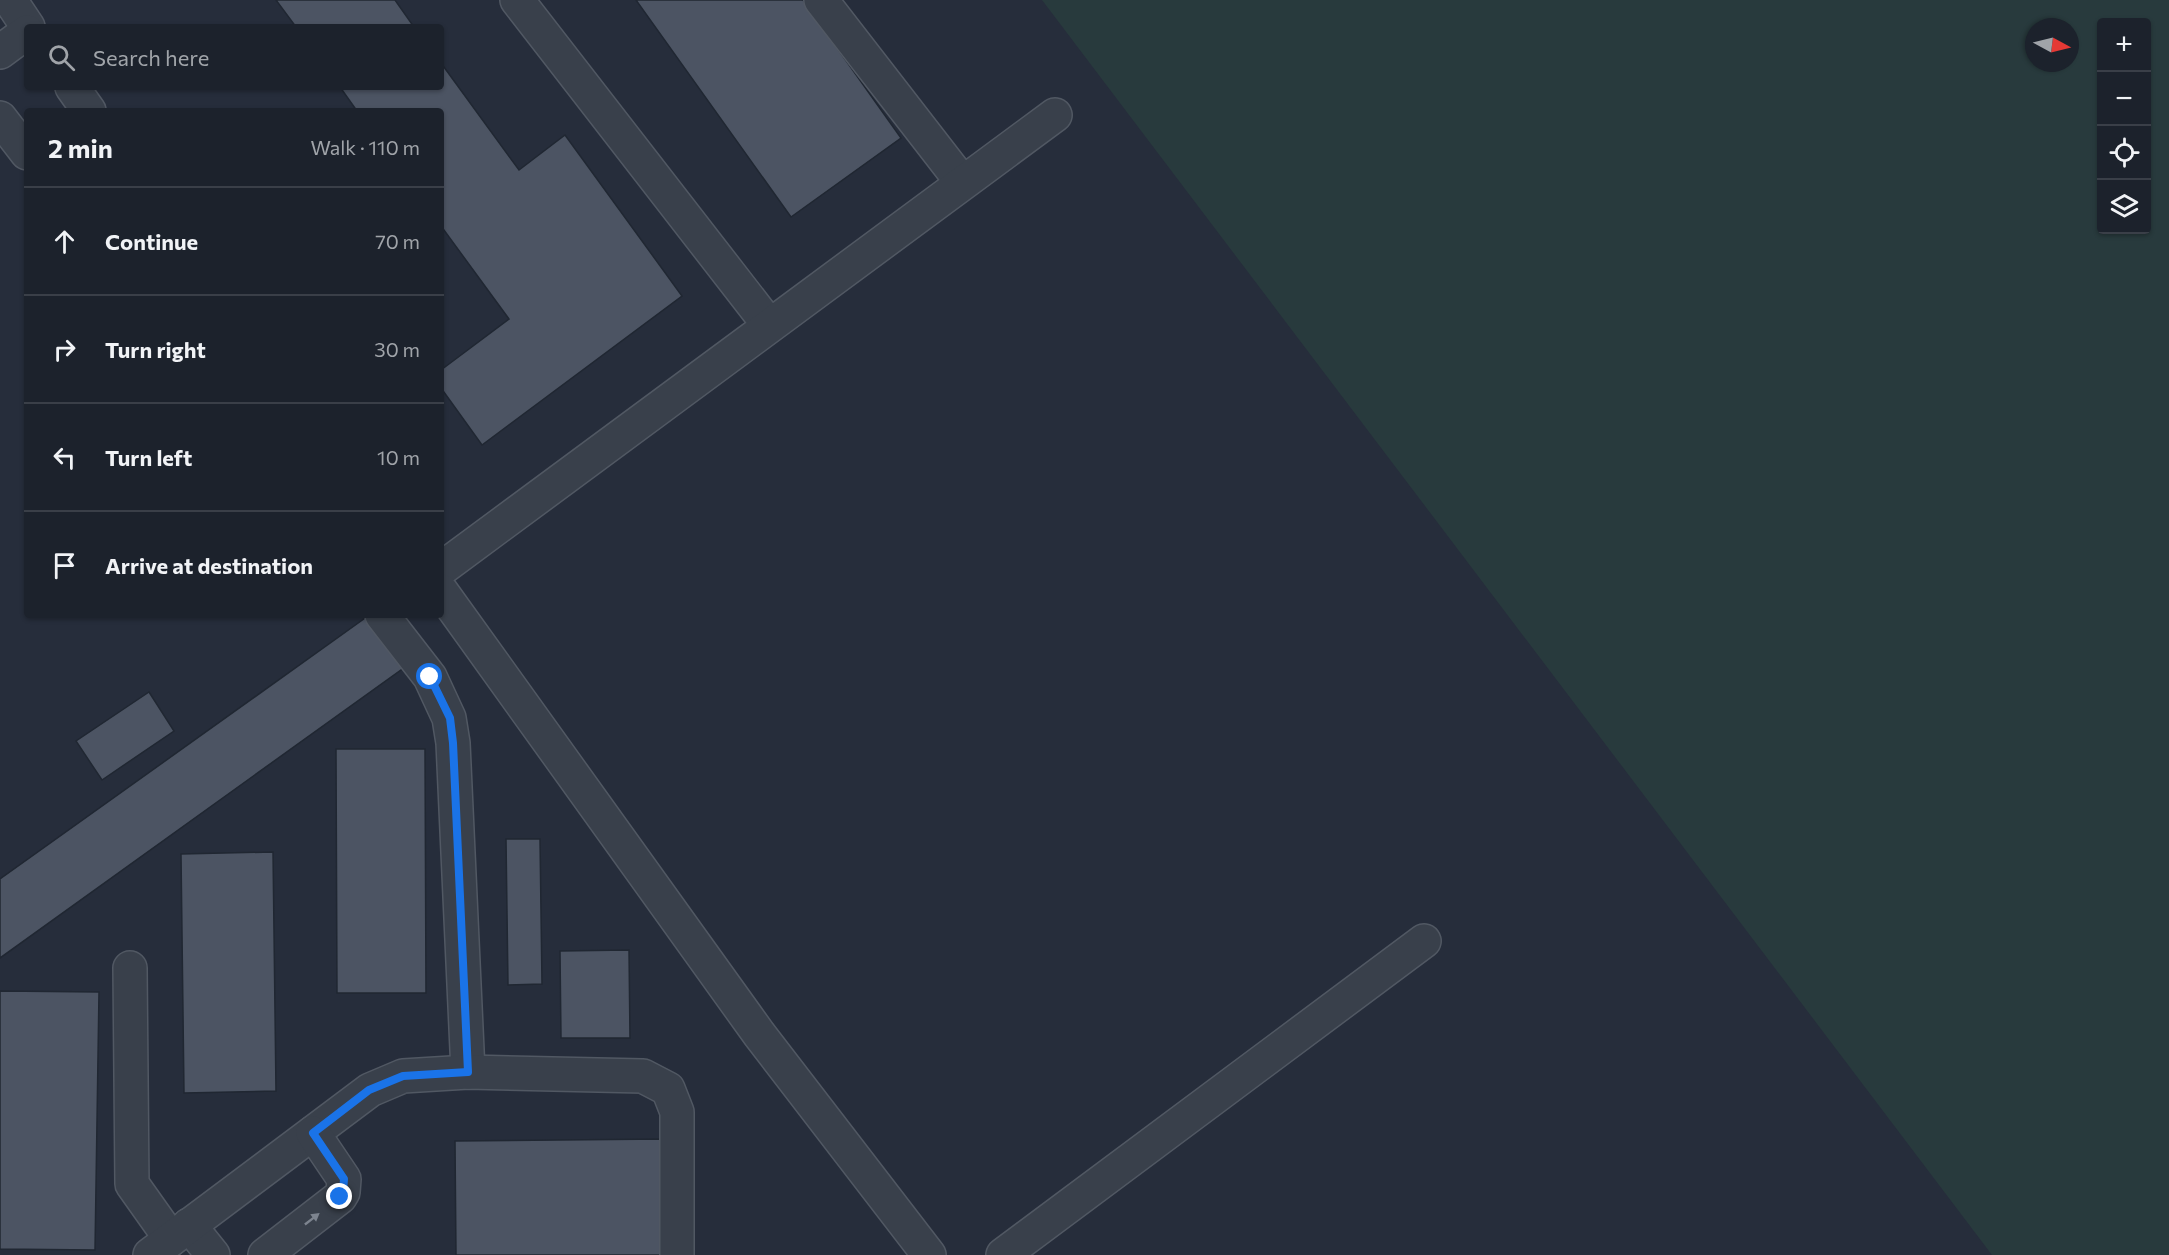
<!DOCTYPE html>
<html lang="en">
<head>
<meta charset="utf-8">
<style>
	:root { --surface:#1c222c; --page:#292f38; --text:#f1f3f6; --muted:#a0a4a9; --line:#3a3f48 }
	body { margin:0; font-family:Commissioner,sans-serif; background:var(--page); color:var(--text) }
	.controls { position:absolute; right:18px; top:18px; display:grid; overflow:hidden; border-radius:6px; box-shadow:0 2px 4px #0004 }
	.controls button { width:54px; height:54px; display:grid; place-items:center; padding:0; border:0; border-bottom:2px solid var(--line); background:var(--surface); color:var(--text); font:30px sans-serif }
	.compass { position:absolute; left:2025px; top:18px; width:54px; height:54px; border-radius:50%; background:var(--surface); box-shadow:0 2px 4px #0004; rotate:97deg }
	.stop { position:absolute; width:18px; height:18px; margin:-14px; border:4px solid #1a73e8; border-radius:50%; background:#fff }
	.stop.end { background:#1a73e8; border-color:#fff; box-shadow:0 2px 6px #0008 }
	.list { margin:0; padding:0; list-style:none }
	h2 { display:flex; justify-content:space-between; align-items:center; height:78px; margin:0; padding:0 24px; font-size:26px }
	h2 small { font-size:20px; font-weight:400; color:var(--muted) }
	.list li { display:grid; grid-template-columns:39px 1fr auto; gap:18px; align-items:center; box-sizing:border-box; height:108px; padding:0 24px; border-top:2px solid var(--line) }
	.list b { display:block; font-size:22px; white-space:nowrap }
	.list em { font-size:20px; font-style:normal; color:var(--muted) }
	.icon { flex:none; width:33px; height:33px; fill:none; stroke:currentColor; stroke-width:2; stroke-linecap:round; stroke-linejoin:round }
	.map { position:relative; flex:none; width:2169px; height:1255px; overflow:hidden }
	.search { position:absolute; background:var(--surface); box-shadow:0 2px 4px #0004; left:24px; top:24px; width:420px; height:66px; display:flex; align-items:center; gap:15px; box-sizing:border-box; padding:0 21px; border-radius:6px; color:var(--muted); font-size:22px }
	.panel { position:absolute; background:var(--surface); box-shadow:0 2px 4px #0004; left:24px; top:108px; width:420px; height:510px; border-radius:6px }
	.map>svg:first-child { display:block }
</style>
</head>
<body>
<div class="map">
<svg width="2169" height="1255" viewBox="0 0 2169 1255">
	<rect width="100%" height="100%" fill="#262d3b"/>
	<!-- green -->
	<path fill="#283a3d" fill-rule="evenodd" d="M 1042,0 L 2169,0 L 2169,1255 L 1992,1255 ZM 2102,22 L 2146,22 L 2146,230 L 2102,230 ZM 2034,27 L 2070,27 L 2070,63 L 2034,63 Z"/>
	<!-- building -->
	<g fill="#4c5463" stroke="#202732" stroke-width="1.5">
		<path d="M 276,0 L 395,0 L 414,27 L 296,27 Z"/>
		<path d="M 636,0 L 803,0 L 901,138 L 791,217 Z"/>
		<path d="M 441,63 L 519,170 L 565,135 L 682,296 L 482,445 L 441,388 L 441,370 L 509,319 L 441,226 L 441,111 L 357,111 L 340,87 L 441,87 Z"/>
		<path d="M 368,616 L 405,667 L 0,958 L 0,879 Z"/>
		<path d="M 149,692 L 174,731 L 102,780 L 76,741 Z"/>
		<path d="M 336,749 L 425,749 L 426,993 L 337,993 Z"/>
		<path d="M 506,839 L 540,839 L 542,984 L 508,985 Z"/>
		<path d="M 273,852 L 276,1091 L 184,1093 L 181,854 Z"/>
		<path d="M 629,950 L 630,1038 L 561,1038 L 560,951 Z"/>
		<path d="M 0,991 L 99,992 L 95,1250 L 0,1249 Z"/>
		<path d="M 664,1139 L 666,1255 L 456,1255 L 455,1141 Z"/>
	</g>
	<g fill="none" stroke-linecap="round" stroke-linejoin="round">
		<defs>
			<g id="minor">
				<path d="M 10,0 L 28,27"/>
				<path d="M 517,0 L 769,325"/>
				<path d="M 821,0 L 962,182"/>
				<path d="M 0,52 L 27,32"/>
				<path d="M 72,87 L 89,111"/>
				<path d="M 0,118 L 27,153"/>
				<path d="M 441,569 L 1055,115"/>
				<path d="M 441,591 L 759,1034 L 929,1255"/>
				<path d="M 382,615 L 430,677 L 449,718 L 453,743 L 468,1072"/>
				<path d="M 130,968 L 132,1184 L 171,1239"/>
				<path d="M 189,1225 L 213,1255"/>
				<path d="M 150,1255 L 370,1090 L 403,1076 L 468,1072 L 643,1076 L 668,1089 L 677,1112 L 677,1255"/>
				<path d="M 265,1255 L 340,1197 L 343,1192 L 344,1179 L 313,1133"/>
				<path d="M 1003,1255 L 1424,941"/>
			</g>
		</defs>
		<!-- minor casing -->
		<use href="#minor" stroke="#515863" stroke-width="36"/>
		<!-- minor -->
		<use href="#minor" stroke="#39404b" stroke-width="33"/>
	</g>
	<!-- one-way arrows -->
	<defs><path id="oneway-solid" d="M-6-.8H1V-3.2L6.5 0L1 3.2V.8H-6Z" transform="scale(1.5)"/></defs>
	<use fill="#7d848f" href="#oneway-solid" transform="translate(312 1219) rotate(-38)"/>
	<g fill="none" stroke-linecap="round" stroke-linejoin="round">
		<!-- route -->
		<path stroke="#1a73e8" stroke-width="8" d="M 340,1197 L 343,1192 L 344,1179 L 313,1133 L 369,1090 L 403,1076 L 468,1072 L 453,743 L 450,718 L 430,677"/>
	</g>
</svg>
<div class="controls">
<button>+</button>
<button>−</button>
<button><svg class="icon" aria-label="locate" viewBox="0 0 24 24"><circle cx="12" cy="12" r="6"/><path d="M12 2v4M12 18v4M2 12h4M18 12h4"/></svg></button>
<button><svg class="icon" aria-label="layers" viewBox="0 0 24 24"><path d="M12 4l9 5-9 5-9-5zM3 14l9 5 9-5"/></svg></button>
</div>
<svg class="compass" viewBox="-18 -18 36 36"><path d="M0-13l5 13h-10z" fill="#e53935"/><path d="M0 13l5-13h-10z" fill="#a0a4a9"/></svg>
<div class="stop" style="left:430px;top:677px"></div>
<div class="stop end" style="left:340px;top:1197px"></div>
<div class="search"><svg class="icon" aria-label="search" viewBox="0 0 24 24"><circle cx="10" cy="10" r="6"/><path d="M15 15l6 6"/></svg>Search here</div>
<section class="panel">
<h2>2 min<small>Walk · 110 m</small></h2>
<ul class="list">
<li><svg class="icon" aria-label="ahead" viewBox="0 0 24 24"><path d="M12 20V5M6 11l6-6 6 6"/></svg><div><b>Continue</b></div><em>70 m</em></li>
<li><svg class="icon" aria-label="right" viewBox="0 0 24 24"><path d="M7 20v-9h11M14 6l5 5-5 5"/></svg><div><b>Turn right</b></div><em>30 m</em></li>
<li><svg class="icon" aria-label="left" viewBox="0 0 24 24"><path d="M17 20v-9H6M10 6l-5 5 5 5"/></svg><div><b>Turn left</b></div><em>10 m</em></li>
<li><svg class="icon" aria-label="arrive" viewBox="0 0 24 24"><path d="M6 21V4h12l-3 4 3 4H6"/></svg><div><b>Arrive at destination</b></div></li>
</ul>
</section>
</div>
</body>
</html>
